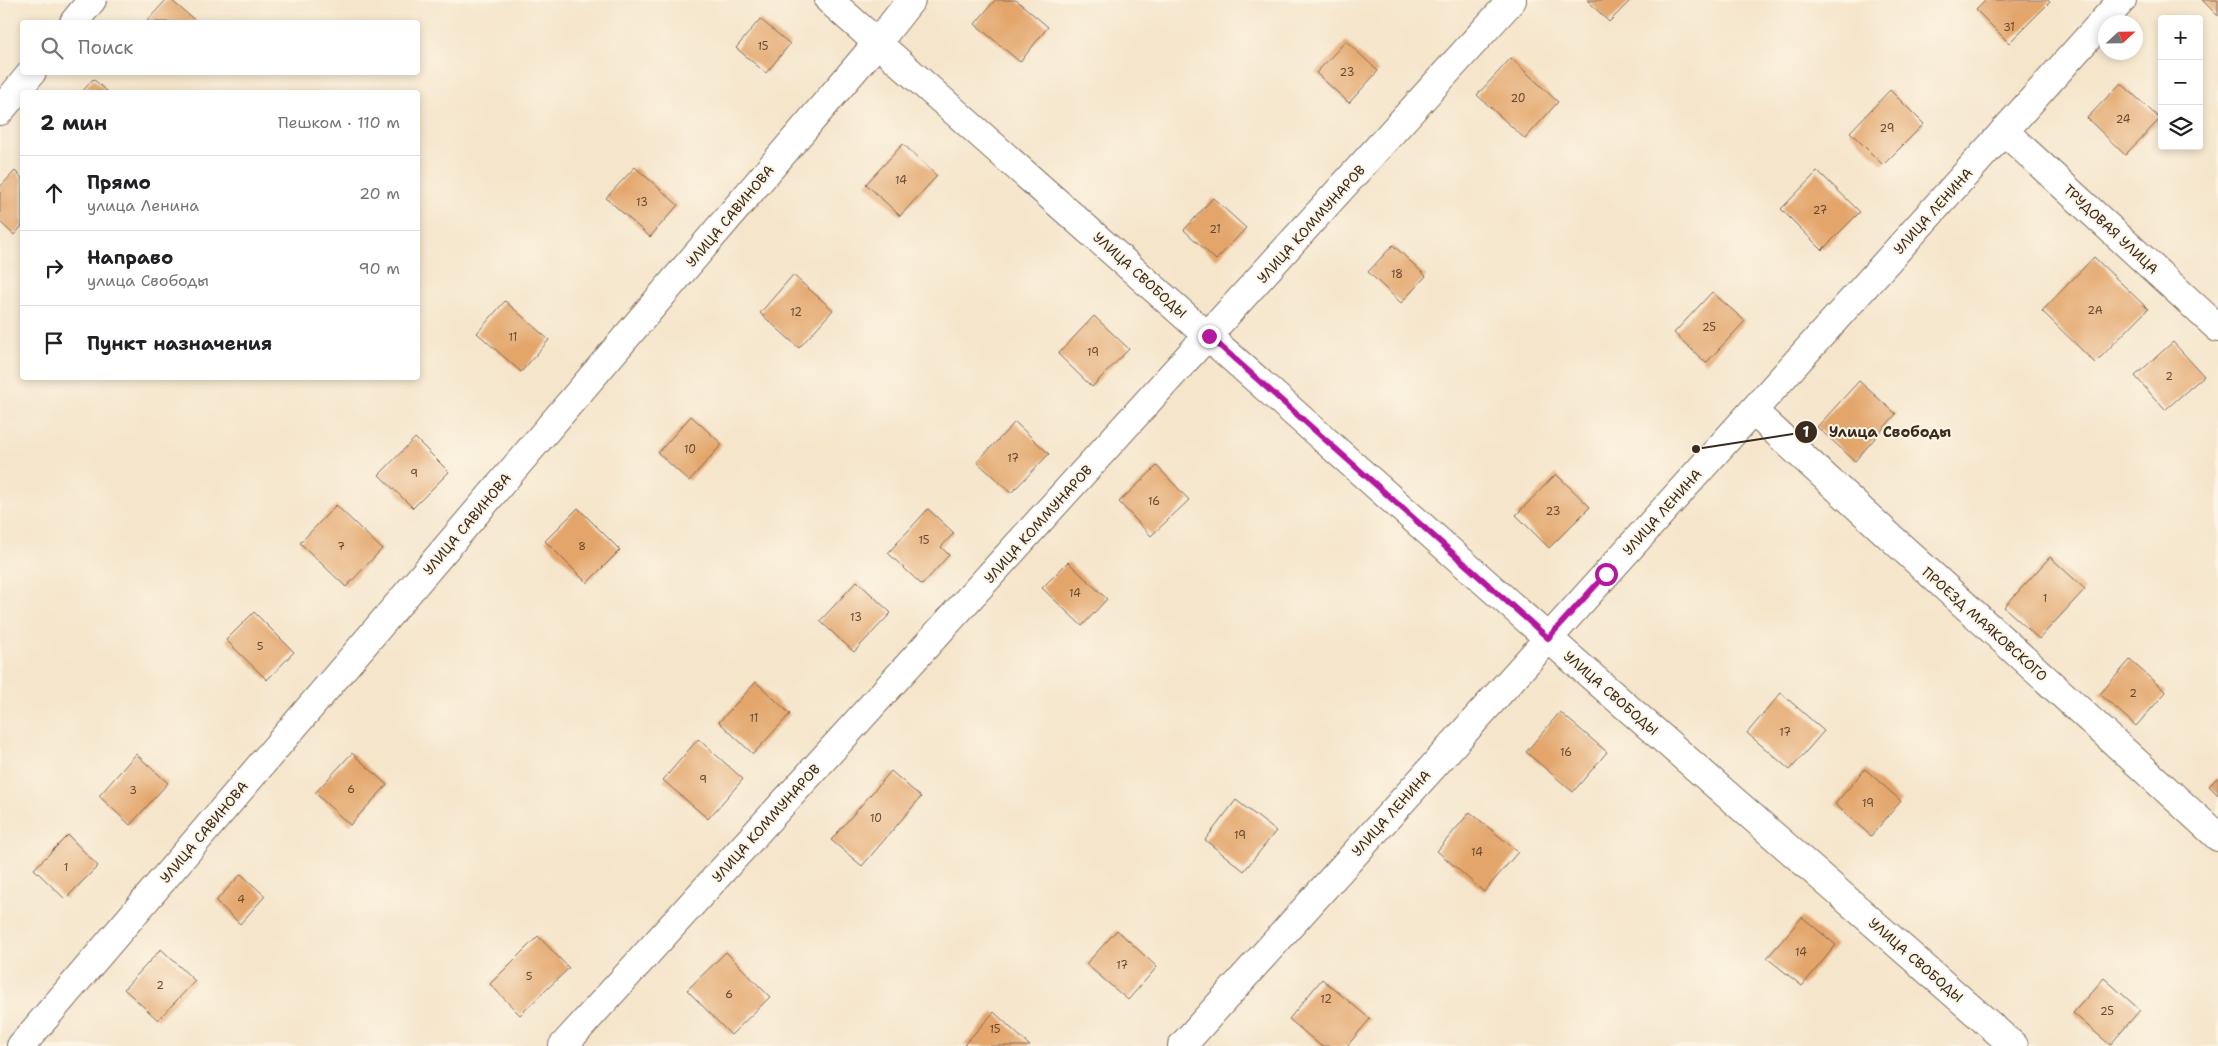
<!DOCTYPE html>
<html lang="ru">
<head>
<meta charset="utf-8">
<style>
	:root { --surface:#fff; --page:#f2f2f2; --text:#202124; --muted:#757577; --line:#e0e0e0 }
	body { margin:0; font-family:"Shantell Sans",sans-serif; background:var(--page); color:var(--text) }
	.controls { position:absolute; right:15px; top:15px; display:grid; overflow:hidden; border-radius:5px; box-shadow:0 2px 8px #0003 }
	.controls button { width:45px; height:45px; display:grid; place-items:center; padding:0; border:0; border-bottom:1px solid var(--line); background:var(--surface); color:var(--text); font:25px sans-serif }
	.compass { position:absolute; left:2098px; top:15px; width:45px; height:45px; border-radius:50%; background:var(--surface); box-shadow:0 2px 8px #0003; rotate:68deg }
	.stop { position:absolute; width:15px; height:15px; margin:-11px; border:4px solid #b5179e; border-radius:50%; background:#fff }
	.stop.end { background:#b5179e; border-color:#fff; box-shadow:0 1px 5px #0008 }
	.list { margin:0; padding:0; list-style:none }
	h2 { display:flex; justify-content:space-between; align-items:center; height:65px; margin:0; padding:0 20px; font-size:21px }
	h2 small { font-size:16px; font-weight:400; color:var(--muted) }
	.list li { display:grid; grid-template-columns:32px 1fr auto; gap:15px; align-items:center; box-sizing:border-box; height:75px; padding:0 20px; border-top:1px solid var(--line) }
	.list b { display:block; font-size:19px; white-space:nowrap }
	.list p { margin:0; font-size:16px; white-space:nowrap; color:var(--muted) }
	.list em { font-size:16px; font-style:normal; color:var(--muted) }
	.icon { flex:none; width:28px; height:28px; fill:none; stroke:currentColor; stroke-width:2; stroke-linecap:round; stroke-linejoin:round }
	.map { position:relative; flex:none; width:2218px; height:1046px; overflow:hidden }
	.search { position:absolute; background:var(--surface); box-shadow:0 2px 8px #0003; left:20px; top:20px; width:400px; height:55px; display:flex; align-items:center; gap:12px; box-sizing:border-box; padding:0 18px; border-radius:5px; color:var(--muted); font-size:19px }
	.panel { position:absolute; background:var(--surface); box-shadow:0 2px 8px #0003; left:20px; top:90px; width:400px; height:290px; border-radius:5px }
	.map>svg:first-child { display:block }
</style>
</head>
<body>
<div class="map">
<svg width="2218" height="1046" viewBox="0 0 2218 1046">
	<rect width="100%" height="100%" fill="#fcf5e5"/>
	<filter id="ink" filterUnits="userSpaceOnUse"><feTurbulence type="fractalNoise" baseFrequency=".02" numOctaves="2"/><feDisplacementMap in="SourceGraphic" scale="10" xChannelSelector="R" yChannelSelector="G"/><feConvolveMatrix kernelMatrix="1 2 1 2 8 2 1 2 1" color-interpolation-filters="sRGB"/></filter>
	<filter id="wash" filterUnits="userSpaceOnUse"><feTurbulence type="fractalNoise" baseFrequency=".0096" numOctaves="4" result="noise"/><feDisplacementMap in="SourceGraphic" scale="20" xChannelSelector="R" yChannelSelector="G"/><feGaussianBlur stdDeviation="1.12" result="paint"/><feColorMatrix in="noise" values="0 0 0 0 0 0 0 0 0 0 0 0 0 0 0 0 0 1.4 0 .05"/><feComposite in="paint" operator="in"/></filter>
	<g filter="url(#wash)">
		<rect width="100%" height="100%" fill="#f5e5cb"/>
		<g id="blocks">
			<!-- building -->
			<g fill="#e3a56a">
				<path d="M 166,0 L 171,0 L 197,22 L 146,22 Z"/>
				<path d="M 995,0 L 1016,0 L 1048,27 L 1020,62 L 975,24 Z"/>
				<path d="M 1587,0 L 1631,0 L 1609,22 Z"/>
				<path d="M 1986,0 L 2048,0 L 2050,2 L 2009,43 L 1976,10 Z"/>
				<path d="M 2202,0 L 2218,0 L 2218,16 Z"/>
				<path d="M 760,19 L 790,44 L 766,73 L 736,48 Z"/>
				<path d="M 1346,41 L 1378,71 L 1349,103 L 1316,73 Z"/>
				<path d="M 1511,58 L 1558,102 L 1525,139 L 1477,95 Z"/>
				<path d="M 93,79 L 108,92 L 82,92 Z"/>
				<path d="M 2121,83 L 2160,119 L 2125,155 L 2087,118 Z"/>
				<path d="M 1890,90 L 1924,124 L 1883,165 L 1850,132 Z"/>
				<path d="M 903,144 L 937,176 L 900,216 L 866,184 Z"/>
				<path d="M 635,167 L 678,205 L 650,237 L 606,198 Z"/>
				<path d="M 15,171 L 22,178 L 22,226 L 14,235 L 0,222 L 0,187 Z"/>
				<path d="M 1818,171 L 1860,212 L 1822,250 L 1781,209 Z"/>
				<path d="M 1213,198 L 1246,228 L 1216,260 L 1184,230 Z"/>
				<path d="M 1393,245 L 1426,276 L 1401,303 L 1368,272 Z"/>
				<path d="M 2094,257 L 2148,309 L 2095,363 L 2042,311 Z"/>
				<path d="M 793,275 L 833,310 L 799,348 L 760,313 Z"/>
				<path d="M 1712,292 L 1745,321 L 1706,363 L 1674,333 Z"/>
				<path d="M 505,301 L 549,340 L 521,372 L 477,333 Z"/>
				<path d="M 1094,316 L 1129,349 L 1092,387 L 1058,354 Z"/>
				<path d="M 2173,342 L 2204,376 L 2165,410 L 2135,376 Z"/>
				<path d="M 1859,381 L 1896,414 L 1855,461 L 1817,427 Z"/>
				<path d="M 691,416 L 722,444 L 689,481 L 658,453 Z"/>
				<path d="M 1015,422 L 1049,454 L 1011,493 L 977,462 Z"/>
				<path d="M 415,438 L 449,472 L 413,508 L 379,475 Z"/>
				<path d="M 1157,466 L 1189,500 L 1151,536 L 1119,502 Z"/>
				<path d="M 1556,474 L 1590,507 L 1549,548 L 1516,515 Z"/>
				<path d="M 336,505 L 382,549 L 346,587 L 300,543 Z"/>
				<path d="M 578,508 L 620,550 L 587,583 L 545,541 Z"/>
				<path d="M 928,509 L 954,533 L 941,547 L 949,555 L 922,585 L 888,553 Z"/>
				<path d="M 2050,557 L 2085,589 L 2039,639 L 2004,607 Z"/>
				<path d="M 1068,562 L 1107,599 L 1082,626 L 1042,588 Z"/>
				<path d="M 857,581 L 891,613 L 854,652 L 820,621 Z"/>
				<path d="M 254,612 L 294,652 L 267,680 L 226,640 Z"/>
				<path d="M 2130,660 L 2166,692 L 2136,726 L 2100,694 Z"/>
				<path d="M 756,682 L 790,714 L 753,754 L 719,722 Z"/>
				<path d="M 1781,693 L 1824,731 L 1790,770 L 1747,733 Z"/>
				<path d="M 1560,712 L 1607,752 L 1573,792 L 1526,752 Z"/>
				<path d="M 698,739 L 743,779 L 708,819 L 663,780 Z"/>
				<path d="M 352,753 L 387,785 L 350,825 L 315,793 Z"/>
				<path d="M 136,754 L 168,783 L 130,825 L 99,796 Z"/>
				<path d="M 1865,769 L 1901,801 L 1871,836 L 1835,804 Z"/>
				<path d="M 891,771 L 921,797 L 862,866 L 831,840 Z"/>
				<path d="M 2218,777 L 2218,795 L 2209,786 Z"/>
				<path d="M 1236,800 L 1276,831 L 1244,871 L 1205,840 Z"/>
				<path d="M 1470,812 L 1518,852 L 1484,892 L 1437,851 Z"/>
				<path d="M 68,835 L 98,866 L 65,899 L 34,869 Z"/>
				<path d="M 241,874 L 265,896 L 240,924 L 216,901 Z"/>
				<path d="M 1802,917 L 1836,945 L 1802,986 L 1767,958 Z"/>
				<path d="M 1117,930 L 1157,967 L 1128,1000 L 1086,964 Z"/>
				<path d="M 538,936 L 569,968 L 520,1015 L 490,984 Z"/>
				<path d="M 161,949 L 195,981 L 158,1020 L 124,989 Z"/>
				<path d="M 726,952 L 770,997 L 731,1035 L 687,990 Z"/>
				<path d="M 2104,978 L 2140,1010 L 2110,1045 L 2073,1013 Z"/>
				<path d="M 1322,979 L 1370,1019 L 1347,1046 L 1321,1046 L 1289,1019 Z"/>
				<path d="M 994,1012 L 1030,1046 L 963,1046 Z"/>
			</g>
		</g>
	</g>
	<g filter="url(#ink)">
		<use href="#blocks" fill-opacity="0" stroke="#7c6b5b" stroke-width="1"/>
		<g fill="none" stroke-linecap="round" stroke-linejoin="round">
			<defs>
				<g id="minor">
					<path d="M 829,0 L 1548,638 L 2014,1046"/>
					<path d="M 74,22 L 92,0"/>
					<path d="M 0,111 L 32,72"/>
					<path d="M 2004,131 L 2218,328"/>
					<path d="M 1753,411 L 2218,837"/>
					<path d="M 21,1046 L 878,42 L 911,0"/>
					<path d="M 563,1046 L 1512,0"/>
				</g>
				<path id="tertiary" d="M 1182,1046 L 2122,0"/>
			</defs>
			<!-- minor casing -->
			<use href="#minor" stroke="#7c6b5b" stroke-width="30"/>
			<!-- tertiary casing -->
			<use href="#tertiary" stroke="#7c6b5b" stroke-width="30"/>
			<!-- minor -->
			<use href="#minor" stroke="#fff" stroke-width="28"/>
			<!-- tertiary -->
			<use href="#tertiary" stroke="#fff" stroke-width="28"/>
		</g>
	</g>
	<g fill="none" stroke-linecap="round" stroke-linejoin="round" filter="url(#ink)">
		<!-- route -->
		<path stroke="#b5179e" stroke-width="6" d="M 1209,336 L 1548,638 L 1606,574"/>
	</g>
	<g text-anchor="middle" stroke-width="4" stroke-linejoin="round" paint-order="stroke">
		<!-- number labels -->
		<g font-size="11" fill="#654931">
			<text x="2009" y="31">31</text>
			<text x="763" y="50">15</text>
			<text x="1347" y="76">23</text>
			<text x="1518" y="102">20</text>
			<text x="2123" y="123">24</text>
			<text x="1887" y="132">29</text>
			<text x="901" y="184">14</text>
			<text x="642" y="206">13</text>
			<text x="1820" y="214">27</text>
			<text x="1215" y="233">21</text>
			<text x="1397" y="278">18</text>
			<text x="2095" y="314">2А</text>
			<text x="796" y="316">12</text>
			<text x="1709" y="331">25</text>
			<text x="513" y="341">11</text>
			<text x="1093" y="356">19</text>
			<text x="2169" y="380">2</text>
			<text x="690" y="453">10</text>
			<text x="1013" y="462">17</text>
			<text x="414" y="477">9</text>
			<text x="1154" y="505">16</text>
			<text x="1553" y="515">23</text>
			<text x="924" y="544">15</text>
			<text x="341" y="550">7</text>
			<text x="582" y="550">8</text>
			<text x="1075" y="597">14</text>
			<text x="2045" y="602">1</text>
			<text x="856" y="621">13</text>
			<text x="260" y="650">5</text>
			<text x="2133" y="697">2</text>
			<text x="754" y="722">11</text>
			<text x="1785" y="736">17</text>
			<text x="1566" y="756">16</text>
			<text x="703" y="783">9</text>
			<text x="351" y="793">6</text>
			<text x="133" y="794">3</text>
			<text x="1868" y="807">19</text>
			<text x="876" y="822">10</text>
			<text x="1240" y="839">19</text>
			<text x="1477" y="856">14</text>
			<text x="66" y="871">1</text>
			<text x="241" y="903">4</text>
			<text x="1801" y="956">14</text>
			<text x="1122" y="969">17</text>
			<text x="529" y="980">5</text>
			<text x="160" y="989">2</text>
			<text x="729" y="998">6</text>
			<text x="1326" y="1003">12</text>
			<text x="2107" y="1015">25</text>
			<text x="995" y="1033">15</text>
		</g>
		<!-- street labels -->
		<g font-size="14" fill="#3b2a1e" stroke="#fcf5e5">
			<text transform="translate(1933 211) rotate(-48)" y="5">УЛИЦА ЛЕНИНА</text>
			<text transform="translate(730 216) rotate(-50)" y="5">УЛИЦА САВИНОВА</text>
			<text transform="translate(1311 224) rotate(-48)" y="5">УЛИЦА КОММУНАРОВ</text>
			<text transform="translate(2111 229) rotate(43)" y="5">ТРУДОВАЯ УЛИЦА</text>
			<text transform="translate(1140 275) rotate(42)" y="5">УЛИЦА СВОБОДЫ</text>
			<text transform="translate(1662 512) rotate(-48)" y="5">УЛИЦА ЛЕНИНА</text>
			<text transform="translate(467 524) rotate(-50)" y="5">УЛИЦА САВИНОВА</text>
			<text transform="translate(1038 524) rotate(-48)" y="5">УЛИЦА КОММУНАРОВ</text>
			<text transform="translate(1985 624) rotate(42)" y="5">ПРОЕЗД МАЯКОВСКОГО</text>
			<text transform="translate(1611 693) rotate(41)" y="5">УЛИЦА СВОБОДЫ</text>
			<text transform="translate(1391 813) rotate(-48)" y="5">УЛИЦА ЛЕНИНА</text>
			<text transform="translate(766 823) rotate(-48)" y="5">УЛИЦА КОММУНАРОВ</text>
			<text transform="translate(204 832) rotate(-50)" y="5">УЛИЦА САВИНОВА</text>
			<text transform="translate(1916 960) rotate(41)" y="5">УЛИЦА СВОБОДЫ</text>
		</g>
	</g>
	<!-- callouts -->
	<path fill="none" stroke="#3b2a1e" stroke-width="2" d="M1696 449L1806 432"/>
	<g fill="#3b2a1e" stroke="#fcf5e5" stroke-width="2">
		<circle cx="1696" cy="449" r="5"/>
		<circle cx="1806" cy="432" r="12"/>
	</g>
	<g font-size="15" text-anchor="middle" font-weight="bold" fill="#fff">
		<text x="1806" y="437">1</text>
	</g>
	<g font-size="15" text-anchor="middle" font-weight="bold" fill="#3b2a1e" stroke="#fcf5e5" stroke-width="4" stroke-linejoin="round" paint-order="stroke">
		<text x="1890" y="437">Улица Свободы</text>
	</g>
</svg>
<div class="controls">
<button>+</button>
<button>−</button>
<button><svg class="icon" aria-label="layers" viewBox="0 0 24 24"><path d="M12 4l9 5-9 5-9-5zM3 14l9 5 9-5"/></svg></button>
</div>
<svg class="compass" viewBox="-18 -18 36 36"><path d="M0-13l5 13h-10z" fill="#e53935"/><path d="M0 13l5-13h-10z" fill="#757577"/></svg>
<div class="stop" style="left:1606px;top:574px"></div>
<div class="stop end" style="left:1209px;top:336px"></div>
<div class="search"><svg class="icon" aria-label="search" viewBox="0 0 24 24"><circle cx="10" cy="10" r="6"/><path d="M15 15l6 6"/></svg>Поиск</div>
<section class="panel">
<h2>2 мин<small>Пешком · 110 m</small></h2>
<ul class="list">
<li><svg class="icon" aria-label="ahead" viewBox="0 0 24 24"><path d="M12 20V5M6 11l6-6 6 6"/></svg><div><b>Прямо</b><p>улица Ленина</p></div><em>20 m</em></li>
<li><svg class="icon" aria-label="right" viewBox="0 0 24 24"><path d="M7 20v-9h11M14 6l5 5-5 5"/></svg><div><b>Направо</b><p>улица Свободы</p></div><em>90 m</em></li>
<li><svg class="icon" aria-label="arrive" viewBox="0 0 24 24"><path d="M6 21V4h12l-3 4 3 4H6"/></svg><div><b>Пункт назначения</b></div></li>
</ul>
</section>
</div>
</body>
</html>
